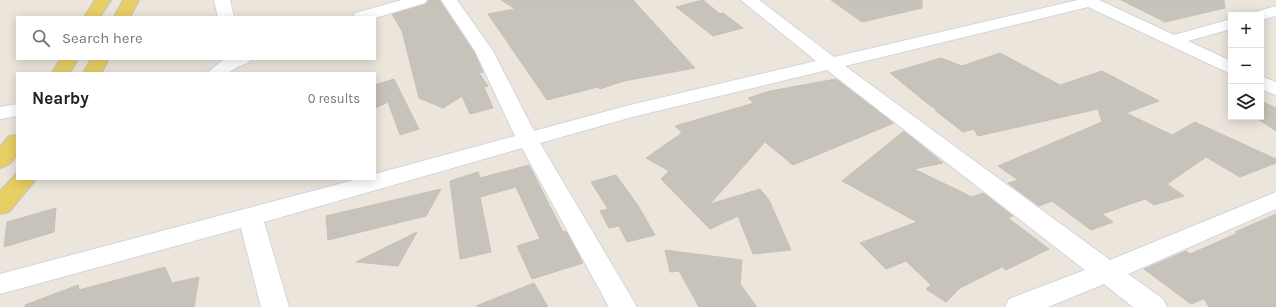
<!DOCTYPE html>
<html lang="en">
<head>
<meta charset="utf-8">
<style>
	:root { --surface:#fff; --page:#f2f2f2; --text:#222; --muted:#767676; --line:#e0e0e0 }
	body { margin:0; font-family:Karla,sans-serif; background:var(--page); color:var(--text) }
	.controls { position:absolute; right:12px; top:12px; display:grid; overflow:hidden; border-radius:0px; box-shadow:0 2px 10px #0003 }
	.controls button { width:36px; height:36px; display:grid; place-items:center; padding:0; border:0; border-bottom:1px solid var(--line); background:var(--surface); color:var(--text); font:20px sans-serif }
	.list { margin:0; padding:0; list-style:none }
	h2 { display:flex; justify-content:space-between; align-items:center; height:52px; margin:0; padding:0 16px; font-size:17px }
	h2 small { font-size:13px; font-weight:400; color:var(--muted) }
	.icon { flex:none; width:22px; height:22px; fill:none; stroke:currentColor; stroke-width:2; stroke-linecap:round; stroke-linejoin:round }
	.map { position:relative; flex:none; width:1276px; height:307px; overflow:hidden }
	.search { position:absolute; background:var(--surface); box-shadow:0 2px 10px #0003; left:16px; top:16px; width:360px; height:44px; display:flex; align-items:center; gap:10px; box-sizing:border-box; padding:0 14px; border-radius:0px; color:var(--muted); font-size:15px }
	.panel { position:absolute; background:var(--surface); box-shadow:0 2px 10px #0003; left:16px; top:72px; width:360px; height:108px; border-radius:0px }
	.map>svg:first-child { display:block }
</style>
</head>
<body>
<div class="map">
<svg width="1276" height="307" viewBox="0 0 1276 307">
	<rect width="100%" height="100%" fill="#ebe5dc"/>
	<!-- building -->
	<g fill="#c7c3bb" stroke="#c6c1b6">
		<path d="M 428,0 L 440,0 L 474,52 L 483,72 L 479,73 L 488,86 L 484,87 L 493,108 L 470,114 L 462,96 L 443,108 L 419,98 L 402,31 L 392,14 L 425,4 Z"/>
		<path d="M 501,0 L 633,0 L 695,68 L 624,81 L 600,89 L 598,87 L 547,100 L 488,14 L 515,9 Z"/>
		<path d="M 703,0 L 720,14 L 723,13 L 743,28 L 713,36 L 676,7 Z"/>
		<path d="M 831,0 L 922,0 L 922,8 L 862,22 Z"/>
		<path d="M 1121,0 L 1224,0 L 1225,8 L 1165,22 Z"/>
		<path d="M 1000,53 L 1060,85 L 1102,71 L 1159,101 L 1126,113 L 1172,135 L 1195,122 L 1276,159 L 1276,163 L 1240,177 L 1206,157 L 1167,184 L 1184,196 L 1154,205 L 1145,199 L 1102,214 L 1113,222 L 1091,230 L 1052,201 L 1039,206 L 1008,183 L 1018,180 L 998,166 L 1102,122 L 1098,109 L 978,136 L 974,129 L 963,132 L 936,111 L 934,107 L 932,107 L 890,73 L 941,58 L 962,66 Z"/>
		<path d="M 394,79 L 419,129 L 400,135 L 388,102 L 375,108 L 375,85 Z"/>
		<path d="M 836,79 L 894,123 L 793,165 L 765,142 L 710,204 L 760,189 L 769,200 L 791,250 L 753,254 L 738,216 L 710,229 L 661,179 L 669,171 L 646,158 L 682,133 L 675,126 L 754,103 L 748,98 L 770,91 Z"/>
		<path d="M 1261,101 L 1276,108 L 1276,131 L 1255,117 L 1261,117 Z"/>
		<path d="M 904,131 L 943,163 L 914,169 L 972,197 L 983,193 L 1013,216 L 1008,218 L 1049,249 L 1006,270 L 1002,267 L 960,288 L 946,302 L 926,289 L 931,285 L 906,261 L 886,269 L 860,243 L 917,222 L 842,181 Z"/>
		<path d="M 529,165 L 563,232 L 566,231 L 583,263 L 532,279 L 517,246 L 540,239 L 516,187 L 480,197 L 491,252 L 460,259 L 450,181 L 478,172 L 480,178 Z"/>
		<path d="M 616,175 L 637,204 L 655,235 L 627,242 L 619,226 L 609,228 L 600,211 L 608,209 L 591,182 Z"/>
		<path d="M 441,189 L 426,216 L 328,240 L 326,216 Z"/>
		<path d="M 56,208 L 54,232 L 4,247 L 7,222 Z"/>
		<path d="M 1276,214 L 1276,307 L 1209,307 L 1204,299 L 1191,304 L 1144,269 L 1186,251 L 1190,254 L 1238,233 L 1235,232 Z"/>
		<path d="M 417,232 L 398,266 L 356,262 Z"/>
		<path d="M 665,250 L 742,260 L 740,284 L 757,307 L 699,307 L 679,271 L 670,272 Z"/>
		<path d="M 165,267 L 172,283 L 199,277 L 194,307 L 25,307 L 25,305 L 78,285 L 79,290 Z"/>
		<path d="M 534,283 L 548,307 L 477,307 L 476,306 Z"/>
	</g>
	<g fill="none" stroke-linecap="round" stroke-linejoin="round">
		<defs>
			<g id="street">
				<path d="M 214,0 L 230,0 L 234,17 L 218,17 Z"/>
				<path d="M 402,0 L 427,0 L 425,3 L 375,18 L 353,17 L 355,13 Z"/>
				<path d="M 441,0 L 457,0 L 493,51 L 534,131 L 626,106 L 816,61 L 741,0 L 759,0 L 834,57 L 1078,0 L 1099,0 L 1174,35 L 1231,19 L 1231,29 L 1188,41 L 1231,61 L 1231,74 L 1088,7 L 845,66 L 1110,260 L 1276,192 L 1276,209 L 1128,274 L 1163,299 L 1167,307 L 1133,307 L 1104,284 L 1048,307 L 1005,307 L 1009,299 L 1085,270 L 827,70 L 632,117 L 540,143 L 637,307 L 609,307 L 522,148 L 264,222 L 289,307 L 261,307 L 241,228 L 0,294 L 0,274 L 358,179 L 375,179 L 375,174 L 515,136 L 475,51 Z"/>
				<path d="M 1276,6 L 1276,16 L 1261,20 L 1261,15 L 1253,15 L 1255,12 Z"/>
				<path d="M 224,59 L 251,59 L 248,63 L 237,67 L 228,73 L 207,73 Z"/>
				<path d="M 1261,76 L 1276,82 L 1276,95 L 1261,89 Z"/>
				<path d="M 17,104 L 17,116 L 0,119 L 0,107 Z"/>
			</g>
			<g id="primary">
				<path d="M 95,0 L 111,0 L 100,17 L 84,17 Z"/>
				<path d="M 123,0 L 139,0 L 130,17 L 114,17 Z"/>
				<path d="M 60,59 L 78,59 L 70,73 L 52,73 Z"/>
				<path d="M 91,59 L 109,59 L 101,73 L 83,73 Z"/>
				<path d="M 17,135 C 17,151 19,163 0,168 L 0,147 L 9,136 Z"/>
				<path d="M 17,173 L 17,179 L 36,179 L 9,212 L 0,214 L 0,191 Z"/>
			</g>
		</defs>
		<!-- street casing -->
		<use href="#street" stroke="#d2d4e2" stroke-width="2"/>
		<!-- primary casing -->
		<use href="#primary" stroke="#c3c3c3" stroke-width="2"/>
		<!-- street -->
		<use href="#street" fill="#fff" fill-rule="evenodd"/>
		<!-- primary -->
		<use href="#primary" fill="#e8cf64" fill-rule="evenodd"/>
	</g>
</svg>
<div class="controls">
<button>+</button>
<button>−</button>
<button><svg class="icon" aria-label="layers" viewBox="0 0 24 24"><path d="M12 4l9 5-9 5-9-5zM3 14l9 5 9-5"/></svg></button>
</div>
<div class="search"><svg class="icon" aria-label="search" viewBox="0 0 24 24"><circle cx="10" cy="10" r="6"/><path d="M15 15l6 6"/></svg>Search here</div>
<section class="panel">
<h2>Nearby<small>0 results</small></h2>
<ul class="list">
</ul>
</section>
</div>
</body>
</html>
